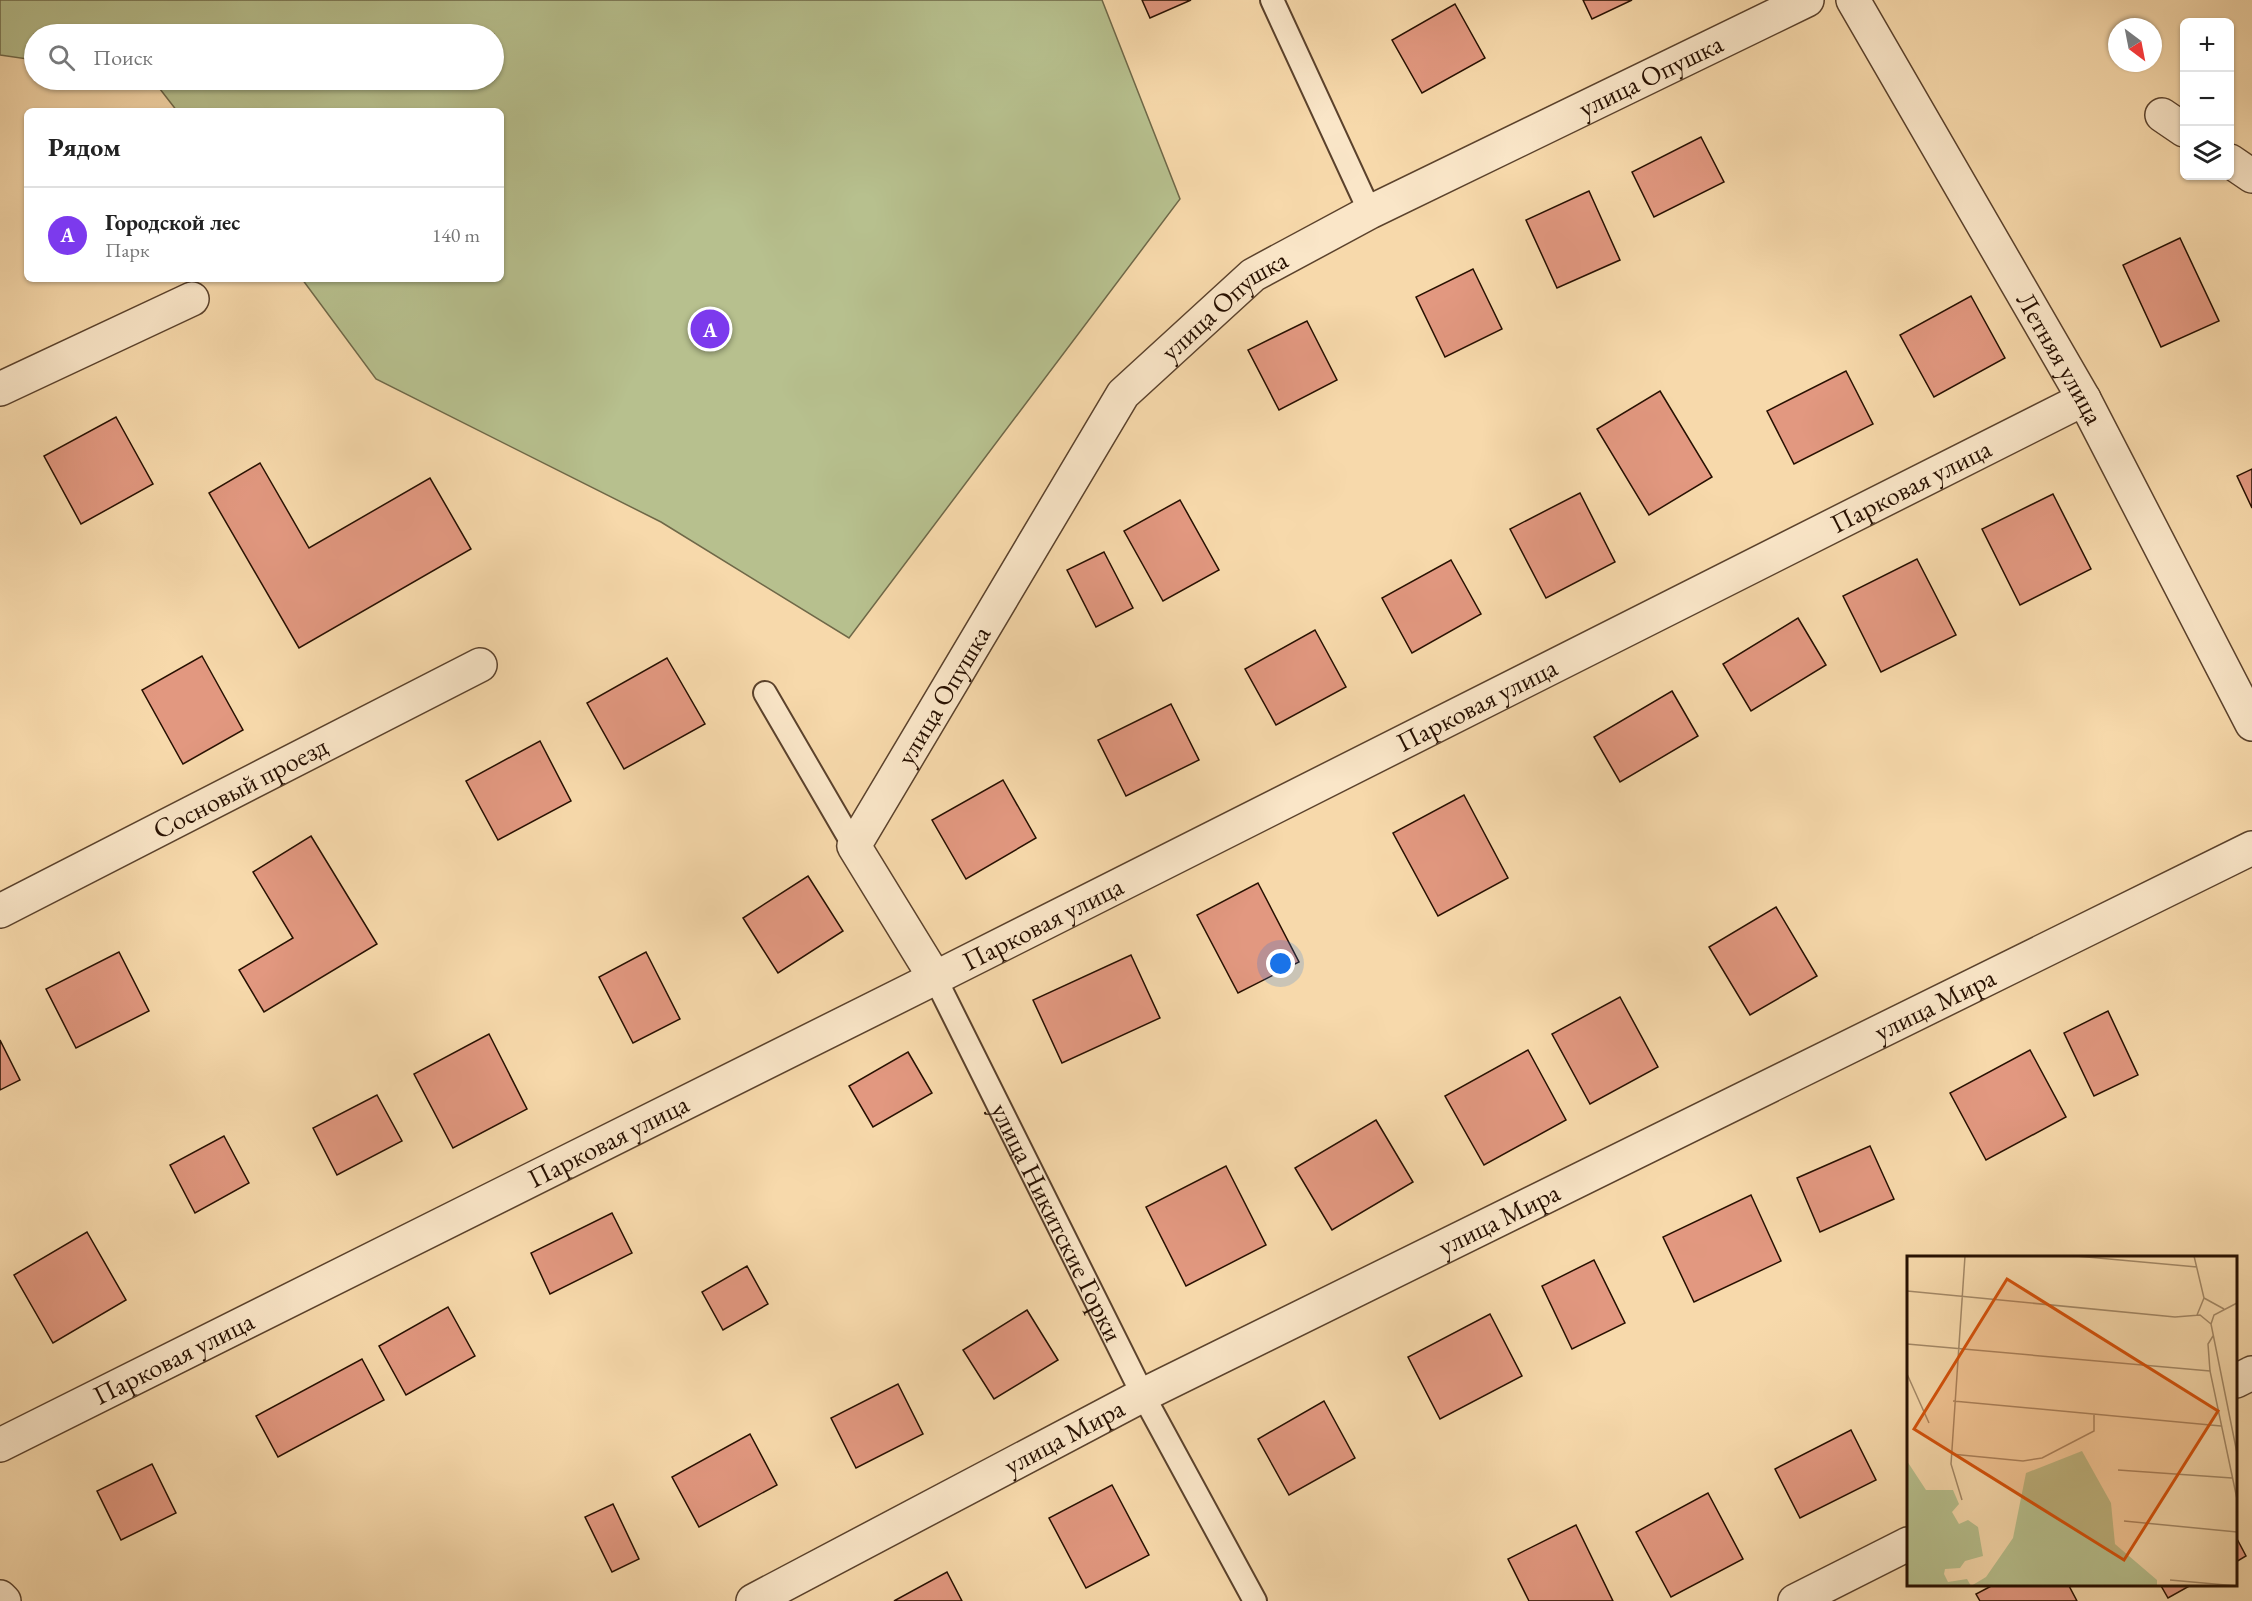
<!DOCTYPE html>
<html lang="ru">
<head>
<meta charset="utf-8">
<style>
	:root { --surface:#fff; --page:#f2f2f2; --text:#222; --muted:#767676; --line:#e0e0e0; --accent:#7c3aed }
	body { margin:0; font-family:"EB Garamond",serif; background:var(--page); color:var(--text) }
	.controls { position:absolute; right:18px; top:18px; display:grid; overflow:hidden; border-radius:9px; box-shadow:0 2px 4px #0004 }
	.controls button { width:54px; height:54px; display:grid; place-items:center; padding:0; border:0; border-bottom:2px solid var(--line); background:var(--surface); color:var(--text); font:30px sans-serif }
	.compass { position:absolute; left:2108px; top:18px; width:54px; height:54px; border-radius:50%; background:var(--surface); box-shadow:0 2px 4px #0004; rotate:148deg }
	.you { position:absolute; left:1281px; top:964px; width:21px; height:21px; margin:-15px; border:4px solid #fff; border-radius:50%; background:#1a73e8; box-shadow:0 0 0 9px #1a73e833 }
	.badge { display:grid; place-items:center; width:39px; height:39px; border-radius:50%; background:var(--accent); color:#fff; font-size:20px; font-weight:700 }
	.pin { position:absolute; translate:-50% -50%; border:3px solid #fff; box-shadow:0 2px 6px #0006 }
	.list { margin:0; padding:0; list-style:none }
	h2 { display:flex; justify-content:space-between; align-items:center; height:78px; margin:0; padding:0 24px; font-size:26px }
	h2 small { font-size:20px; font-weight:400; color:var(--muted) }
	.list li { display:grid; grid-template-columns:39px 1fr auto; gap:18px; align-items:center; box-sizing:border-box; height:96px; padding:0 24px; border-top:2px solid var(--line) }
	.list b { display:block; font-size:22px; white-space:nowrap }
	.list p { margin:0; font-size:20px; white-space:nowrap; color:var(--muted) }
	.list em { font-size:20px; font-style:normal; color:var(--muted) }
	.icon { flex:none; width:33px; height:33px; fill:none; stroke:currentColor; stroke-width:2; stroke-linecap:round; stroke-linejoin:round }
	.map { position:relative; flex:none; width:2252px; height:1601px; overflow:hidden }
	.search { position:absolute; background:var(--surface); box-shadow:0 2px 4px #0004; left:24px; top:24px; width:480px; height:66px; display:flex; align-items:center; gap:15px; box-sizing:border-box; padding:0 21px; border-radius:33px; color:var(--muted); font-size:22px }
	.panel { position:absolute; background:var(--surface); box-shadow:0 2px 4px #0004; left:24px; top:108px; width:480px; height:174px; border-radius:9px }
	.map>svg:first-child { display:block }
</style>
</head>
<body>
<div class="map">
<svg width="2252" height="1601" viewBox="0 0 2252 1601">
	<rect width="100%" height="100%" fill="#f7d9ab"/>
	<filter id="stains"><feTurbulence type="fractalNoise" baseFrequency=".00333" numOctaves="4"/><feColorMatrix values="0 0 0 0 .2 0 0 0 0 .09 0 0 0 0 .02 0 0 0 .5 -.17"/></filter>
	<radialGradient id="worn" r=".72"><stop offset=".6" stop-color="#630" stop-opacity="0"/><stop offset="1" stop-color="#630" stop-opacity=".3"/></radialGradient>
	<!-- green -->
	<path fill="#b7c08e" stroke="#6f6848" stroke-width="1.5" d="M 0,0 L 1102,0 L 1180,199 L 849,638 L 661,522 L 376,379 L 302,279 L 501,279 L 501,111 L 177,111 L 153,80 L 494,80 L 494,34 L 34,34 L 34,60 L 0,55 Z"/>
	<!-- building -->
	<g fill="#e29880" stroke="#271001" stroke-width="1.5">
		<path d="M 1142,0 L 1191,0 L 1150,18 Z"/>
		<path d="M 1583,0 L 1632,0 L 1592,19 Z"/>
		<path d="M 1455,4 L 1485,58 L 1422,93 L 1392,40 Z"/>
		<path d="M 1701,137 L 1724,182 L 1654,217 L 1632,172 Z"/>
		<path d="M 1589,191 L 1620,260 L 1557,288 L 1526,220 Z"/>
		<path d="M 2180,238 L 2219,321 L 2161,347 L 2123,265 Z"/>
		<path d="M 1473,269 L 1502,329 L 1445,357 L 1416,297 Z"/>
		<path d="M 1971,296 L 2005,358 L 1934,397 L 1900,335 Z"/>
		<path d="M 1307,321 L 1337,380 L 1279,410 L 1248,350 Z"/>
		<path d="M 1846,371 L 1873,424 L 1794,464 L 1767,411 Z"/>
		<path d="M 1660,391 L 1712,477 L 1649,515 L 1597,429 Z"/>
		<path d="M 116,417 L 153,484 L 81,524 L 44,456 Z"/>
		<path d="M 260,463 L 309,548 L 430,478 L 471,549 L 299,648 L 209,493 Z"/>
		<path d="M 2252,469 L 2252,508 L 2237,476 Z"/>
		<path d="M 1580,493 L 1615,562 L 1546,598 L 1510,529 Z"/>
		<path d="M 2053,494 L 2091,569 L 2020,605 L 1982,529 Z"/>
		<path d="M 1180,500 L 1219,570 L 1163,601 L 1124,531 Z"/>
		<path d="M 1104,552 L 1133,608 L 1096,627 L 1067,570 Z"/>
		<path d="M 1917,559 L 1956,635 L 1881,672 L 1843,596 Z"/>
		<path d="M 1451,560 L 1481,614 L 1412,653 L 1382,598 Z"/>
		<path d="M 1798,618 L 1826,665 L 1751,711 L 1723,664 Z"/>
		<path d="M 1315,630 L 1346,687 L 1276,725 L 1245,669 Z"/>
		<path d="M 202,656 L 243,730 L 183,764 L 142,690 Z"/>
		<path d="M 667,658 L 705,724 L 624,769 L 587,703 Z"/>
		<path d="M 1672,691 L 1698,736 L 1620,782 L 1594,737 Z"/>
		<path d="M 1171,704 L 1199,760 L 1126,796 L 1098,740 Z"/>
		<path d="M 540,741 L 571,801 L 498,840 L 466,781 Z"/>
		<path d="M 1003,780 L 1036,838 L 966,879 L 932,820 Z"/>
		<path d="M 1464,795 L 1508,878 L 1438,916 L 1393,833 Z"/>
		<path d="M 311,836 L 377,944 L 264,1012 L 239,970 L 293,938 L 253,872 Z"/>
		<path d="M 808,876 L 843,931 L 778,973 L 743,918 Z"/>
		<path d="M 1258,883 L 1299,962 L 1238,993 L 1197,915 Z"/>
		<path d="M 1776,907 L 1817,976 L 1750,1015 L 1709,947 Z"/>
		<path d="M 119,952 L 149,1011 L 76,1048 L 46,989 Z"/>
		<path d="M 646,952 L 680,1019 L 633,1043 L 599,977 Z"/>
		<path d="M 1131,955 L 1160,1018 L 1062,1063 L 1033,1000 Z"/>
		<path d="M 1620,997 L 1658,1067 L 1590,1104 L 1552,1034 Z"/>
		<path d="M 2108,1011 L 2138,1075 L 2094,1096 L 2064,1033 Z"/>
		<path d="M 489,1034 L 527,1109 L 453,1148 L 414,1074 Z"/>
		<path d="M 0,1040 L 20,1080 L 0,1090 Z"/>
		<path d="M 1528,1050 L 1566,1120 L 1484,1165 L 1445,1096 Z"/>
		<path d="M 2030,1050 L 2066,1117 L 1986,1160 L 1950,1093 Z"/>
		<path d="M 908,1052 L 932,1093 L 873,1127 L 849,1086 Z"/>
		<path d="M 377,1095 L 402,1141 L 337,1175 L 313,1128 Z"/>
		<path d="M 1376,1120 L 1413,1182 L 1332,1230 L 1295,1168 Z"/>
		<path d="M 224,1136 L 249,1183 L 195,1213 L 170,1165 Z"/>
		<path d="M 1870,1146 L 1894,1199 L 1820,1232 L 1797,1178 Z"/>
		<path d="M 1226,1166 L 1266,1245 L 1186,1286 L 1146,1207 Z"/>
		<path d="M 1751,1195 L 1781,1261 L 1694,1302 L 1663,1237 Z"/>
		<path d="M 612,1213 L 632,1253 L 550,1294 L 531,1253 Z"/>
		<path d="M 87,1232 L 126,1300 L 53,1343 L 14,1275 Z"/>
		<path d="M 1594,1260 L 1625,1323 L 1572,1349 L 1542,1286 Z"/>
		<path d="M 747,1266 L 768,1304 L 723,1330 L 702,1292 Z"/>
		<path d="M 448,1307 L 475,1356 L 406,1395 L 379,1346 Z"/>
		<path d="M 1027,1310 L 1058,1360 L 994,1399 L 963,1350 Z"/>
		<path d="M 1490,1314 L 1522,1376 L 1440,1419 L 1408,1357 Z"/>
		<path d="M 362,1359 L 384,1400 L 278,1457 L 256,1416 Z"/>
		<path d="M 898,1384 L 923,1434 L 856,1468 L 831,1418 Z"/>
		<path d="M 1324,1401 L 1355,1458 L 1289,1495 L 1258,1439 Z"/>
		<path d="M 1851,1430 L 1876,1480 L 1800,1518 L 1775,1469 Z"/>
		<path d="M 750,1434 L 777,1485 L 699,1527 L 672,1477 Z"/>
		<path d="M 152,1464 L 176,1513 L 121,1540 L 97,1491 Z"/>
		<path d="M 1112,1485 L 1149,1555 L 1086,1588 L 1049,1518 Z"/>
		<path d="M 1708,1493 L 1743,1559 L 1671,1597 L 1636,1532 Z"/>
		<path d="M 613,1504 L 639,1559 L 612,1572 L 585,1517 Z"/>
		<path d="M 1576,1525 L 1613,1601 L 1529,1601 L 1508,1559 Z"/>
		<path d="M 2236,1537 L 2246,1556 L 2236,1562 Z"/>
		<path d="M 947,1572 L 962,1601 L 894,1601 Z"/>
		<path d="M 1995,1584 L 2068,1584 L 2077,1601 L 1980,1601 L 1976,1594 Z"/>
		<path d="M 2160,1584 L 2193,1584 L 2168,1598 Z"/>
	</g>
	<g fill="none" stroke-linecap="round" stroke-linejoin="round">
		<defs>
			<g id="lane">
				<path d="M 1272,0 L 1370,212"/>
				<path d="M 765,693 L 854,846"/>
				<path id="s1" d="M 935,978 L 1143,1395 L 1255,1601"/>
			</g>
			<g id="street">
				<path id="s2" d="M 1853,0 L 2084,399 L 2252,724"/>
				<path d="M 2162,115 L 2184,130"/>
				<path d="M 2230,161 L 2252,176"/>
				<path d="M 0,389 L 192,299"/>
				<path id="s3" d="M 0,911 L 480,665"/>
				<path id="s4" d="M 935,978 L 854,846 L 1123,394 L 1253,275 L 1370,212 L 1807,0"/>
				<path d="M 2236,1381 L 2252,1373"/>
				<path id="s5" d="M 0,1445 L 935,978 L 2084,399"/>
				<path d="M 0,1597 L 4,1601"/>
				<path id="s6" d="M 753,1601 L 1143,1395 L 2252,848"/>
				<path d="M 1795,1601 L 1908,1544"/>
			</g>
		</defs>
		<!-- lane casing -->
		<use href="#lane" stroke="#5b422c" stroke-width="26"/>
		<!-- street casing -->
		<use href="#street" stroke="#5b422c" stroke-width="36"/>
		<!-- lane -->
		<use href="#lane" stroke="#fae6c8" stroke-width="22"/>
		<!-- street -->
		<use href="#street" stroke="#fae6c8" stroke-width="33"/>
	</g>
	<g text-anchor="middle" stroke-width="4.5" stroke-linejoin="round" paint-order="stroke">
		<!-- street labels -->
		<g font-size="27" fill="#271001" stroke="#fae6c8">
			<text dy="9" stroke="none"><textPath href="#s4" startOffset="1302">улица Опушка</textPath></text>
			<text dy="9" stroke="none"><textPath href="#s4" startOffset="816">улица Опушка</textPath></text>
			<text dy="9" stroke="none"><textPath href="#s2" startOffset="414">Летняя улица</textPath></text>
			<text dy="9" stroke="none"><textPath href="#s5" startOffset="2138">Парковая улица</textPath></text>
			<text dy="9" stroke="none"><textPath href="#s4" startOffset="330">улица Опушка</textPath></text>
			<text dy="9" stroke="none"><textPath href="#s5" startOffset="1652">Парковая улица</textPath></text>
			<text dy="9" stroke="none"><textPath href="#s3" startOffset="270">Сосновый проезд</textPath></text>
			<text dy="9" stroke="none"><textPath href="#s5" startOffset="1166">Парковая улица</textPath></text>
			<text dy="9" stroke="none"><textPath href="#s6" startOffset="1324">улица Мира</textPath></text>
			<text dy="9" stroke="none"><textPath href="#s5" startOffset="680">Парковая улица</textPath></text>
			<text dy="9" stroke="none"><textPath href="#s6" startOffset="838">улица Мира</textPath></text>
			<text dy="9" stroke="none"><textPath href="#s1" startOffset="273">улица Никитские Горки</textPath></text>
			<text dy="9" stroke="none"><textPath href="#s5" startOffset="194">Парковая улица</textPath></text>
			<text dy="9" stroke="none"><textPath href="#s6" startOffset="352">улица Мира</textPath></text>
		</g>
	</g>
	<!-- overview -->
	<g transform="translate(1907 1256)">
		<rect width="330" height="330" fill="#f7d9ab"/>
		<path d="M 175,195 L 204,247 L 208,288 L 250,324 L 250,330 L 0,330 L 0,205 L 19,234 L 46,234 L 52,248 L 45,256 L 52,268 L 61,264 L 71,271 L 76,300 L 58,305 L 53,312 L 38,313 L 37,318 L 41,326 L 60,323 L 64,330 L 79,321 L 106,282 L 119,217 Z" fill="#b7c08e"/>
		<path fill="none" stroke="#a48967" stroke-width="1.5" d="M 169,0 L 290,11M 287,0 L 297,42 L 290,59M 0,35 L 268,61 L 293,59 L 304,68M 297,42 L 317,53M 330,47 L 307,59 L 304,68 L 330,197M 306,80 L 301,88 L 303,115 L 330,243M 0,88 L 303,115M 0,118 L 22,167M 46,145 L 314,170M 44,198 L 116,205 L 135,202 L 187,175 L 187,158M 211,214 L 325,222M 55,244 L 44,208 L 58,0M 217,265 L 330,276M 263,324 L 330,330"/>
		<path fill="#d5520b" fill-opacity="0.15" stroke="#d5520b" stroke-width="3" d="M 100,23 L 311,155 L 217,304 L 7,173 Z"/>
		<rect width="330" height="330" fill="none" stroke="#271001" stroke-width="3"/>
	</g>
	<rect width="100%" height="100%" filter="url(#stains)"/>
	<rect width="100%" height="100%" fill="url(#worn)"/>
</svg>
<div class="controls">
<button>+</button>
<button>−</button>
<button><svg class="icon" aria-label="layers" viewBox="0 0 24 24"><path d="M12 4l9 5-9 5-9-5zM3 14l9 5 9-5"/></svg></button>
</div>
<svg class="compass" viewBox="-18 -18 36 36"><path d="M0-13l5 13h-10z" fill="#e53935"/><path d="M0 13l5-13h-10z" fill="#767676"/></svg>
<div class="you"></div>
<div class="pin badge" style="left:710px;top:329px">A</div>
<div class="search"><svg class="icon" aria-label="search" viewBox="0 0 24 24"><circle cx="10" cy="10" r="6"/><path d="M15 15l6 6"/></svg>Поиск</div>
<section class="panel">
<h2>Рядом<small></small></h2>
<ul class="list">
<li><span class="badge">A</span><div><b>Городской лес</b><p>Парк</p></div><em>140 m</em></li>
</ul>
</section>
</div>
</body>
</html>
